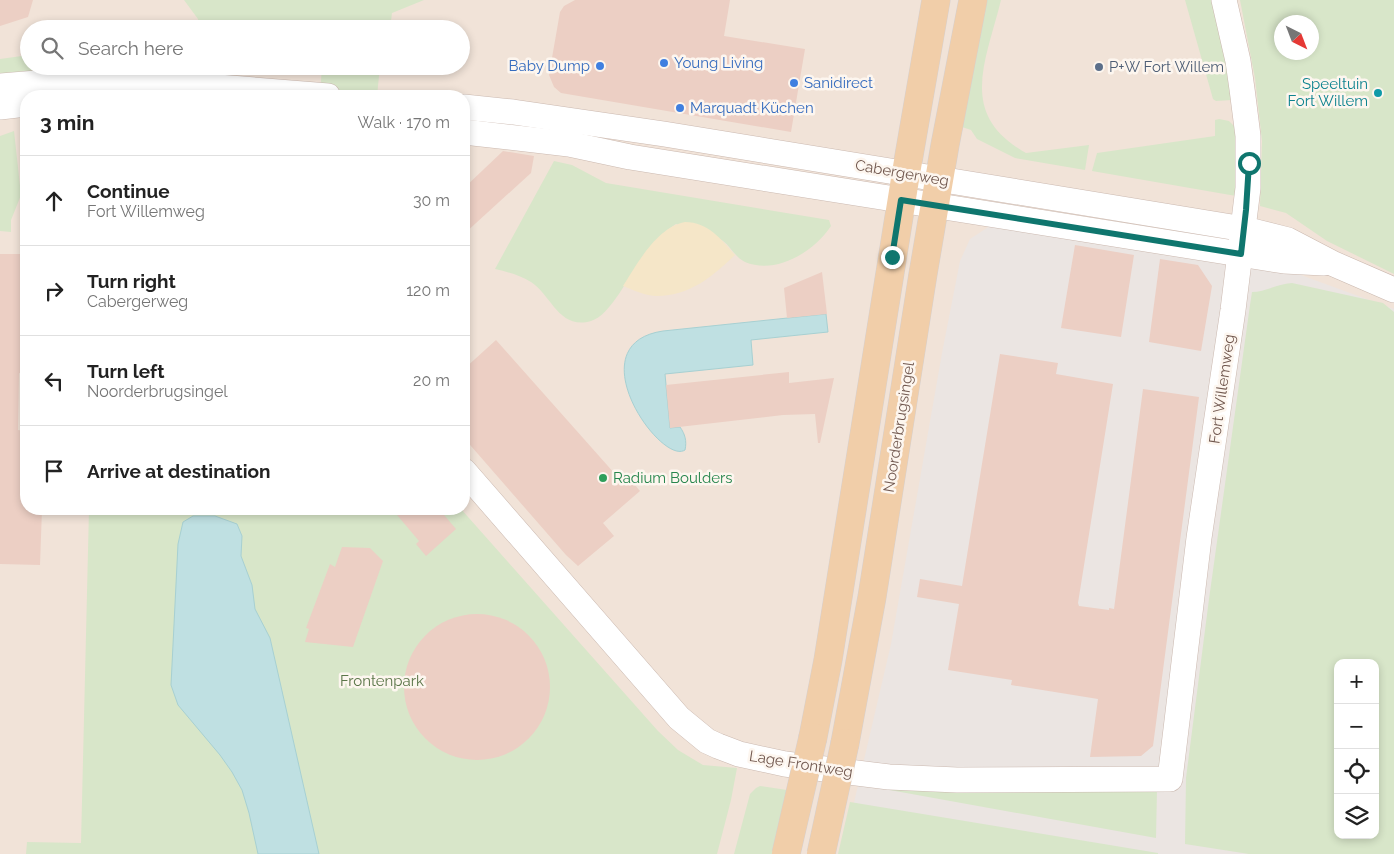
<!DOCTYPE html>
<html lang="en">
<head>
<meta charset="utf-8">
<style>
	:root { --surface:#fff; --page:#f2f2f2; --text:#222; --muted:#767676; --line:#e0e0e0 }
	body { margin:0; font-family:Raleway,sans-serif; background:var(--page); color:var(--text) }
	.controls { position:absolute; right:15px; bottom:15px; display:grid; overflow:hidden; border-radius:10px; box-shadow:0 2px 8px #0003 }
	.controls button { width:45px; height:45px; display:grid; place-items:center; padding:0; border:0; border-bottom:1px solid var(--line); background:var(--surface); color:var(--text); font:25px sans-serif }
	.compass { position:absolute; left:1274px; top:15px; width:45px; height:45px; border-radius:50%; background:var(--surface); box-shadow:0 2px 8px #0003; rotate:138deg }
	.stop { position:absolute; width:15px; height:15px; margin:-11px; border:4px solid #0f766e; border-radius:50%; background:#fff }
	.stop.end { background:#0f766e; border-color:#fff; box-shadow:0 1px 5px #0008 }
	.list { margin:0; padding:0; list-style:none }
	h2 { display:flex; justify-content:space-between; align-items:center; height:65px; margin:0; padding:0 20px; font-size:21px }
	h2 small { font-size:16px; font-weight:400; color:var(--muted) }
	.list li { display:grid; grid-template-columns:32px 1fr auto; gap:15px; align-items:center; box-sizing:border-box; height:90px; padding:0 20px; border-top:1px solid var(--line) }
	.list b { display:block; font-size:19px; white-space:nowrap }
	.list p { margin:0; font-size:16px; white-space:nowrap; color:var(--muted) }
	.list em { font-size:16px; font-style:normal; color:var(--muted) }
	.icon { flex:none; width:28px; height:28px; fill:none; stroke:currentColor; stroke-width:2; stroke-linecap:round; stroke-linejoin:round }
	.map { position:relative; flex:none; width:1394px; height:854px; overflow:hidden }
	.search { position:absolute; background:var(--surface); box-shadow:0 2px 8px #0003; left:20px; top:20px; width:450px; height:55px; display:flex; align-items:center; gap:12px; box-sizing:border-box; padding:0 18px; border-radius:28px; color:var(--muted); font-size:19px }
	.panel { position:absolute; background:var(--surface); box-shadow:0 2px 8px #0003; left:20px; top:90px; width:450px; height:425px; border-radius:20px }
	.map>svg:first-child { display:block }
</style>
</head>
<body>
<div class="map">
<svg width="1394" height="854" viewBox="0 0 1394 854">
	<rect width="100%" height="100%" fill="#faf1e9"/>
	<!-- residential -->
	<path fill="#f1e3d8" fill-rule="evenodd" d="M 0,0 L 1394,0 L 1394,854 L 0,854 ZM 1282,22 L 1312,22 L 1312,52 L 1282,52 ZM 29,29 L 461,29 L 461,66 L 29,66 ZM 26,96 L 464,96 L 464,509 L 26,509 ZM 1338,663 L 1375,663 L 1375,835 L 1338,835 Z"/>
	<!-- industrial -->
	<path fill="#ebe5e2" fill-rule="evenodd" d="M 993,224 L 1287,270 L 1394,309 L 1394,854 L 842,854 L 891,644 L 942,353 L 960,261 L 970,239 ZM 1338,663 L 1375,663 L 1375,835 L 1338,835 Z"/>
	<!-- green -->
	<g fill="#d8e6c9" fill-rule="evenodd">
		<path d="M 184,0 L 424,0 L 392,13 L 390,29 L 199,29 L 198,19 Z"/>
		<path d="M 984,0 L 1001,0 C 986,62 957,114 1026,153 L 1089,145 L 1085,170 L 1015,158 L 977,139 L 971,130 L 959,126 Z"/>
		<path d="M 1185,0 L 1214,0 L 1223,30 L 1232,100 L 1216,101 L 1213,99 Z"/>
		<path d="M 1240,0 L 1394,0 L 1394,274 L 1327,241 L 1286,213 L 1260,206 L 1262,141 L 1255,78 ZM 1282,22 L 1312,22 L 1312,52 L 1282,52 Z"/>
		<path d="M 29,55 L 29,66 L 108,66 L 105,72 L 0,76 L 0,59 Z"/>
		<path d="M 322,66 L 380,66 L 377,96 L 320,96 Z"/>
		<path d="M 1219,119 L 1229,121 L 1236,128 L 1236,196 L 1092,171 L 1097,153 L 1215,136 L 1215,120 Z"/>
		<path d="M 14,131 L 21,195 L 11,220 L 11,232 L 0,231 L 0,136 Z"/>
		<path d="M 554,161 L 572,165 L 606,183 L 829,220 L 831,226 C 814,252 776,275 745,262 C 735,257 731,247 723,241 C 715,235 687,228 676,224 C 667,230 658,238 650,247 C 634,264 613,315 591,321 C 559,330 552,296 531,282 C 519,275 508,272 495,269 Z"/>
		<path d="M 1292,283 L 1383,303 L 1394,312 L 1394,854 L 1249,854 L 1185,844 L 1186,778 L 1209,599 L 1250,305 L 1252,292 C 1265,292 1277,284 1292,283 ZM 1338,663 L 1375,663 L 1375,835 L 1338,835 Z"/>
		<path d="M 89,509 L 461,509 L 658,731 L 678,750 L 703,765 L 737,768 L 731,800 L 717,854 L 26,854 L 27,842 L 81,843 Z"/>
		<path d="M 760,786 L 787,790 L 773,854 L 734,854 L 750,794 L 756,788 Z"/>
		<path d="M 873,787 L 1157,790 L 1156,838 Z"/>
		<path d="M 850,802 L 1158,853 L 1158,854 L 838,854 Z"/>
	</g>
	<!-- sand -->
	<path fill="#f5e6c8" d="M 685,222 C 708,222 721,239 735,255 C 713,276 690,296 657,296 C 646,296 633,290 623,286 C 637,264 657,227 685,222 Z"/>
	<!-- water -->
	<g fill="#bfe0e2" stroke="#a7d0d2">
		<path d="M 826,314 L 828,332 L 751,340 L 753,365 L 665,374 L 670,428 L 680,427 C 685,434 687,441 685,450 C 661,466 575,344 663,331 Z"/>
		<path d="M 193,516 L 215,516 L 237,524 L 242,536 L 241,556 L 252,585 L 255,609 L 270,638 L 319,854 L 258,854 L 249,813 L 242,790 L 232,772 L 220,755 L 178,705 L 171,685 L 178,544 L 183,522 Z"/>
	</g>
	<!-- building -->
	<g fill="#eccfc4">
		<path d="M 0,0 L 33,0 L 28,17 L 0,26 Z"/>
		<path d="M 575,0 L 730,0 L 724,36 L 805,49 L 791,132 L 561,93 L 554,87 L 549,75 L 560,12 L 564,6 Z"/>
		<path d="M 503,151 L 534,156 L 531,173 L 464,234 L 464,188 Z"/>
		<path d="M 1075,245 L 1134,255 L 1121,337 L 1061,328 Z"/>
		<path d="M 0,254 L 26,254 L 26,374 L 19,373 L 18,430 L 26,431 L 26,509 L 42,509 L 40,565 L 0,564 Z"/>
		<path d="M 1160,259 L 1198,265 L 1212,286 L 1201,351 L 1149,342 Z"/>
		<path d="M 822,272 L 827,314 L 787,318 L 784,288 Z"/>
		<path d="M 496,340 L 623,483 L 629,478 L 640,491 L 603,523 L 614,536 L 578,566 L 566,555 L 464,438 L 464,369 Z"/>
		<path d="M 1000,354 L 1058,363 L 1056,374 L 1113,384 L 1078,603 L 1079,606 L 1109,610 L 1109,608 L 1114,609 L 1143,389 L 1199,397 L 1153,746 L 1141,756 L 1090,757 L 1098,699 L 1011,685 L 1012,680 L 948,670 L 959,604 L 917,597 L 920,579 L 962,586 Z"/>
		<path d="M 789,372 L 789,383 L 834,378 L 820,443 L 818,443 L 815,414 L 783,415 L 670,428 L 666,385 Z"/>
		<path d="M 392,509 L 439,509 L 456,529 L 426,556 L 416,544 L 419,541 Z"/>
		<path d="M 342,547 L 370,548 L 383,561 L 353,647 L 305,642 L 309,629 L 306,628 L 330,564 L 335,567 Z"/>
		<circle cx="477" cy="687" r="73"/>
	</g>
	<g fill="none" stroke-linecap="round" stroke-linejoin="round">
		<defs>
			<g id="minor">
				<path d="M 0,86 L 73,80 L 119,79 L 328,96"/>
				<path d="M 0,107 L 26,104"/>
				<path d="M 464,107 L 513,112 L 664,134 L 1244,229 L 1288,240 L 1334,264 L 1394,290"/>
				<path d="M 464,132 L 569,144 L 630,157 L 1284,261 L 1324,263"/>
				<path d="M 464,471 L 679,718 L 707,741 L 718,746 L 739,754 L 785,764 L 889,777 L 957,780 L 1170,779 L 1199,538 L 1233,310 L 1248,188 L 1248,136 L 1242,89 L 1238,61 L 1224,0"/>
			</g>
			<g id="major">
				<path d="M 813,737 L 828,660 L 906,173 L 936,0"/>
				<path d="M 845,743 L 872,597 L 923,274 L 945,145 L 973,0"/>
			</g>
		</defs>
		<!-- minor casing -->
		<use href="#minor" stroke="#cbb9b0" stroke-width="26"/>
		<!-- major casing -->
		<use href="#major" stroke="#d7d0ce" stroke-width="29"/>
		<!-- minor -->
		<use href="#minor" stroke="#fff" stroke-width="25"/>
		<!-- major -->
		<use href="#major" stroke="#f1cea9" stroke-width="28"/>
		<defs>
			<g id="major-bridge">
				<path d="M 786,854 L 813,737"/>
				<path d="M 821,854 L 845,743"/>
			</g>
		</defs>
		<!-- major-bridge casing -->
		<use href="#major-bridge" stroke="#d7d0ce" stroke-width="29" stroke-linecap="butt"/>
		<!-- major-bridge -->
		<use href="#major-bridge" stroke="#f1cea9" stroke-width="28"/>
	</g>
	<g fill="none" stroke-linecap="round" stroke-linejoin="round">
		<!-- route -->
		<path stroke="#0f766e" stroke-width="6" d="M 892,257 L 901,200 L 1241,254 L 1246,210 L 1249,163"/>
	</g>
	<!-- markers -->
	<g fill="#3f7fe0" stroke="#fdf6ef" stroke-width="2">
		<circle cx="664" cy="63" r="5"/>
		<circle cx="600" cy="66" r="5"/>
		<circle cx="794" cy="83" r="5"/>
		<circle cx="680" cy="108" r="5"/>
	</g>
	<circle fill="#5c6f8a" stroke="#fdf6ef" stroke-width="2" cx="1099" cy="67" r="5"/>
	<circle fill="#0f9aa8" stroke="#fdf6ef" stroke-width="2" cx="1378" cy="93" r="5"/>
	<circle fill="#2e9e5b" stroke="#fdf6ef" stroke-width="2" cx="603" cy="478" r="5"/>
	<g text-anchor="middle" stroke-width="5" stroke-linejoin="round" paint-order="stroke">
		<!-- shop labels -->
		<g font-size="15" fill="#366cbe" stroke="#fdf6ef" text-anchor="start">
			<text x="674" y="68">Young Living</text>
			<text x="590" y="71" text-anchor="end">Baby Dump</text>
			<text x="804" y="88">Sanidirect</text>
			<text x="690" y="113">Marquadt Küchen</text>
		</g>
		<!-- service labels -->
		<g font-size="15" fill="#4e5e75" stroke="#fdf6ef" text-anchor="start">
			<text x="1109" y="72">P+W Fort Willem</text>
		</g>
		<!-- culture labels -->
		<g font-size="15" fill="#0d838f" stroke="#fdf6ef" text-anchor="end">
			<text x="1368" y="89">Speeltuin<tspan x="1368" dy="17">Fort Willem</tspan></text>
		</g>
		<!-- street labels -->
		<g font-size="15" fill="#71584f" stroke="#fdf6ef">
			<text transform="translate(902 173) rotate(10)" y="5">Cabergerweg</text>
			<text transform="translate(1222 389) rotate(-82)" y="5">Fort Willemweg</text>
			<text transform="translate(899 427) rotate(-81)" y="5">Noorderbrugsingel</text>
			<text transform="translate(801 764) rotate(9)" y="5">Lage Frontweg</text>
		</g>
		<!-- leisure labels -->
		<g font-size="15" fill="#27864d" stroke="#fdf6ef" text-anchor="start">
			<text x="613" y="483">Radium Boulders</text>
		</g>
		<!-- park labels -->
		<g font-size="15" fill="#5b7649" stroke="#fdf6ef">
			<text x="382" y="686">Frontenpark</text>
		</g>
	</g>
</svg>
<div class="controls">
<button>+</button>
<button>−</button>
<button><svg class="icon" aria-label="locate" viewBox="0 0 24 24"><circle cx="12" cy="12" r="6"/><path d="M12 2v4M12 18v4M2 12h4M18 12h4"/></svg></button>
<button><svg class="icon" aria-label="layers" viewBox="0 0 24 24"><path d="M12 4l9 5-9 5-9-5zM3 14l9 5 9-5"/></svg></button>
</div>
<svg class="compass" viewBox="-18 -18 36 36"><path d="M0-13l5 13h-10z" fill="#e53935"/><path d="M0 13l5-13h-10z" fill="#767676"/></svg>
<div class="stop" style="left:1249px;top:163px"></div>
<div class="stop end" style="left:892px;top:257px"></div>
<div class="search"><svg class="icon" aria-label="search" viewBox="0 0 24 24"><circle cx="10" cy="10" r="6"/><path d="M15 15l6 6"/></svg>Search here</div>
<section class="panel">
<h2>3 min<small>Walk · 170 m</small></h2>
<ul class="list">
<li><svg class="icon" aria-label="ahead" viewBox="0 0 24 24"><path d="M12 20V5M6 11l6-6 6 6"/></svg><div><b>Continue</b><p>Fort Willemweg</p></div><em>30 m</em></li>
<li><svg class="icon" aria-label="right" viewBox="0 0 24 24"><path d="M7 20v-9h11M14 6l5 5-5 5"/></svg><div><b>Turn right</b><p>Cabergerweg</p></div><em>120 m</em></li>
<li><svg class="icon" aria-label="left" viewBox="0 0 24 24"><path d="M17 20v-9H6M10 6l-5 5 5 5"/></svg><div><b>Turn left</b><p>Noorderbrugsingel</p></div><em>20 m</em></li>
<li><svg class="icon" aria-label="arrive" viewBox="0 0 24 24"><path d="M6 21V4h12l-3 4 3 4H6"/></svg><div><b>Arrive at destination</b></div></li>
</ul>
</section>
</div>
</body>
</html>
